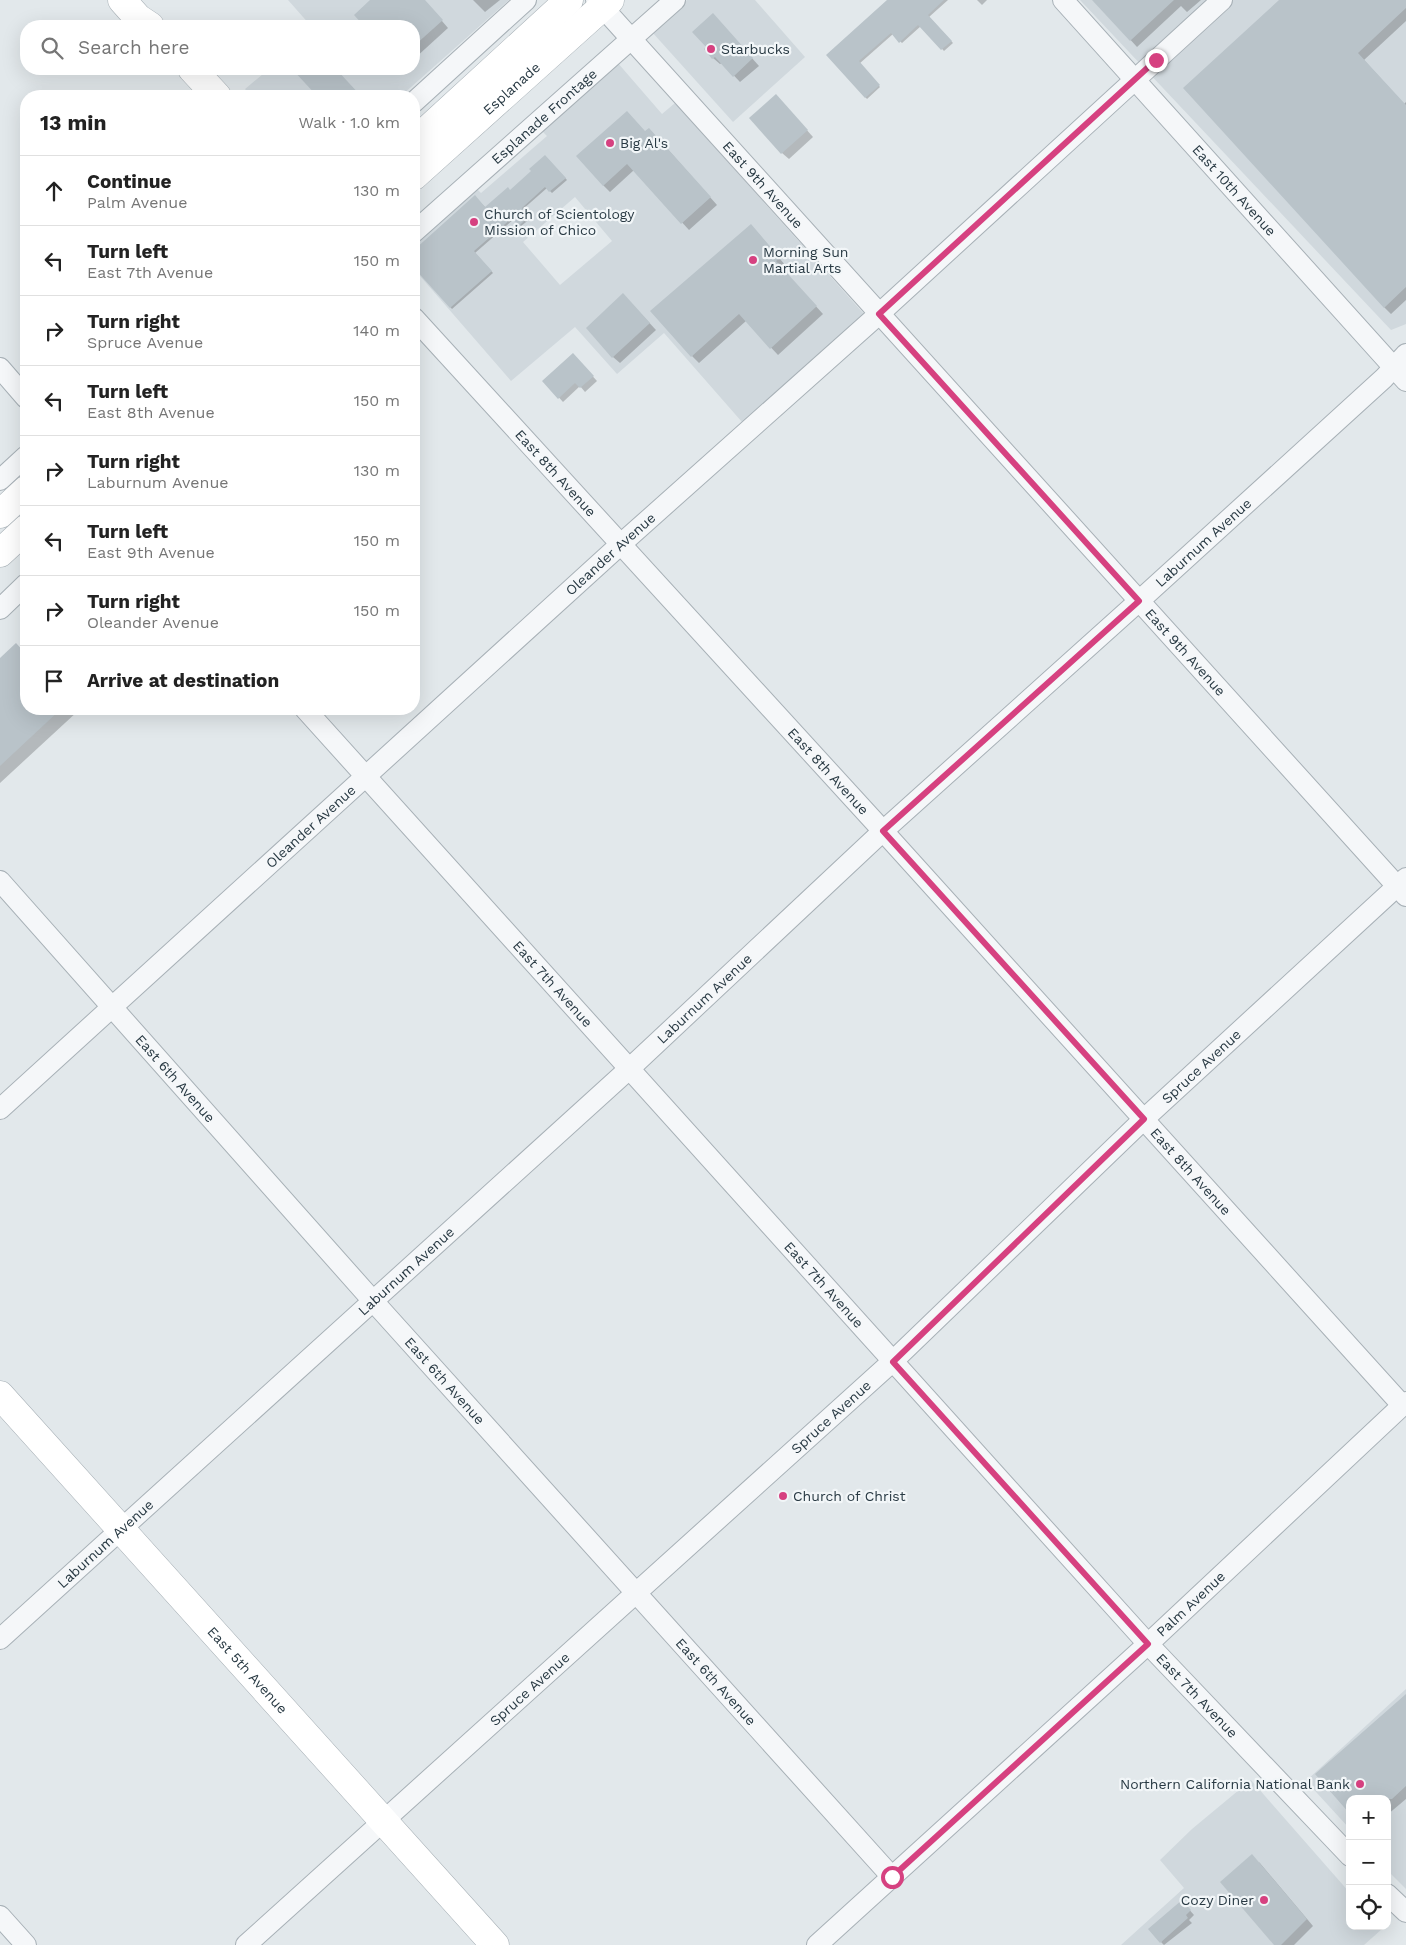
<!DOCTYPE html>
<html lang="en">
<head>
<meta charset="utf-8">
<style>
	:root { --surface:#fff; --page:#f6f6f6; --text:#222; --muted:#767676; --line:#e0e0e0 }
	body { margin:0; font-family:"Work Sans",sans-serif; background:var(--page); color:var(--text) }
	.controls { position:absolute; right:15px; bottom:15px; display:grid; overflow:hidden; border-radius:10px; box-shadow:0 5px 20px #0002 }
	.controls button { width:45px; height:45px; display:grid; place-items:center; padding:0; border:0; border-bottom:1px solid var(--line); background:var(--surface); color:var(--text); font:25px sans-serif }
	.stop { position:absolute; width:15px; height:15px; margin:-11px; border:4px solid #d64180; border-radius:50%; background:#fff }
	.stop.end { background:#d64180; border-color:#fff; box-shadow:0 1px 5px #0008 }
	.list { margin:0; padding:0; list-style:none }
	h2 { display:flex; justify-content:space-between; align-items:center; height:65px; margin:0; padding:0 20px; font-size:21px }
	h2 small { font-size:16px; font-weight:400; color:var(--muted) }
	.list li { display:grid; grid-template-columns:32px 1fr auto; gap:15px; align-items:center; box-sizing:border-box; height:70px; padding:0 20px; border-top:1px solid var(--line) }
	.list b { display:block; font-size:19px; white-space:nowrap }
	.list p { margin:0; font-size:16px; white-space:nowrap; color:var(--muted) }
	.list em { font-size:16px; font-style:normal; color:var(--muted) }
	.icon { flex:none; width:28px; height:28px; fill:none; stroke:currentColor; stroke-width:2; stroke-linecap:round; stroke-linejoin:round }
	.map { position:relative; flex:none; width:1406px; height:1945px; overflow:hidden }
	.search { position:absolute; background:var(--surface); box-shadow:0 5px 20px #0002; left:20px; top:20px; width:400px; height:55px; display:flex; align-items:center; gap:12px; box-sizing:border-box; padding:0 18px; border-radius:20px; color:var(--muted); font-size:19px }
	.panel { position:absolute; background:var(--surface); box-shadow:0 5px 20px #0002; left:20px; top:90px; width:400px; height:625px; border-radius:20px }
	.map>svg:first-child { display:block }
</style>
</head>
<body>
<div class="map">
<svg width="1406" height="1945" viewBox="0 0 1406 1945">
	<rect width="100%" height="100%" fill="#e2e8eb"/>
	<!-- built -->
	<g fill="#d0d8dd" fill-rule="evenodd">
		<path d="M 288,0 L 509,0 L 401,96 L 251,96 L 245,89 L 269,69 L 414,69 L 414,26 L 311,26 Z"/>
		<path d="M 687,0 L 755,0 L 805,57 L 733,122 L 652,32 Z"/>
		<path d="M 1080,0 L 1406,0 L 1406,324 L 1391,330 Z"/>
		<path d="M 617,62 L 662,114 L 675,103 L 864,314 L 742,422 L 664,333 L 617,374 L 575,327 L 511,381 L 414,269 L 414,243 L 476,188 L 481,193 L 547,136 L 541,130 ZM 575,197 L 612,241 L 560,285 L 523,242 Z"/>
		<path d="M 1406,1689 L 1406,1889 L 1387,1870 L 1387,1799 L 1350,1799 L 1350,1829 L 1306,1781 Z"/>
		<path d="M 1251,1780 L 1350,1893 L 1350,1926 L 1379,1926 L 1382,1929 L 1364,1945 L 1121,1945 L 1184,1888 L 1160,1860 L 1192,1829 Z"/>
	</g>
	<!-- shadow -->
	<g fill="#0003">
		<path d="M 372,0 L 424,0 L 448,28 L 414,59 L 414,26 L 366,26 L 356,15 Z"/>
		<path d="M 473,0 L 500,0 L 485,12 Z"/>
		<path d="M 889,0 L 948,0 L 929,17 L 953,43 L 944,51 L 921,26 L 902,43 L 893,34 L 859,64 L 880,87 L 867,99 L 828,55 Z"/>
		<path d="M 977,0 L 987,0 L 982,5 Z"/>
		<path d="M 1094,0 L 1201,0 L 1187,12 L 1181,6 L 1137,47 Z"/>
		<path d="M 1281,0 L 1406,0 L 1406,21 L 1364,60 L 1404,104 L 1406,102 L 1406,300 L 1391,314 L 1384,307 Z"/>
		<path d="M 719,21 L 759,66 L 740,82 L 722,63 L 720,64 L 713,58 L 708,47 Z"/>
		<path d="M 294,69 L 335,69 L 360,96 L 319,96 Z"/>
		<path d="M 782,102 L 813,137 L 789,159 L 782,153 Z"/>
		<path d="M 646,133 L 656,136 L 717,205 L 689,230 L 634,170 L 610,192 L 603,185 Z"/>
		<path d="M 545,156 L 567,180 L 552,193 L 547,188 L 522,210 L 530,219 L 521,226 L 514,219 L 475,253 L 493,273 L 452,309 L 414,266 L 414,251 L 475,197 L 486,208 L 510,192 L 533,171 Z"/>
		<path d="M 757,232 L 786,266 L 782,269 L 823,314 L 778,355 L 746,321 L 699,363 L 692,356 Z"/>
		<path d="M 630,302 L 656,330 L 620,363 L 613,357 Z"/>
		<path d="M 573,355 L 597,381 L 585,392 L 580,386 L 563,402 L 544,381 Z"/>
		<path d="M 16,645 L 26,655 L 26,709 L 76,709 L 78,711 L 0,783 L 0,660 Z"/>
		<path d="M 1406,1696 L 1406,1799 L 1387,1815 L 1387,1799 L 1317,1774 Z"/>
		<path d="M 1259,1862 L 1313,1926 L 1294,1945 L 1276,1945 Z"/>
		<path d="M 1186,1906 L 1194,1915 L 1189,1920 L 1192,1923 L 1164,1945 L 1161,1942 Z"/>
	</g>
	<!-- building -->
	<g fill="#b9c3c9">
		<path d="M 370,0 L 425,0 L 443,20 L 414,46 L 414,26 L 364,26 L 354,15 Z"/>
		<path d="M 887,0 L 944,0 L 928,15 L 952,41 L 941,50 L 918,25 L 899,43 L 891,33 L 859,61 L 880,85 L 865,98 L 826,55 Z"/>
		<path d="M 1092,0 L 1174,0 L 1130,41 Z"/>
		<path d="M 1279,0 L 1406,0 L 1406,8 L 1358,53 L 1406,105 L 1406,287 L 1384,308 L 1183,88 Z"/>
		<path d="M 713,13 L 753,58 L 733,77 L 715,57 L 712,59 L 704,49 L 706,47 L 692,32 Z"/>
		<path d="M 292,69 L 336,69 L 361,96 L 317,96 Z"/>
		<path d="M 776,94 L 808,130 L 781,154 L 749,118 Z"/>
		<path d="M 627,111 L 645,131 L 649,128 L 711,197 L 681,224 L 627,164 L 603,186 L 576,156 Z"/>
		<path d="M 545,155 L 566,178 L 549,192 L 545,187 L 522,208 L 529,216 L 519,226 L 512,218 L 474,251 L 492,271 L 450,308 L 414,268 L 414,250 L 475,195 L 485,207 L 508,187 L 510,190 L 531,171 L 529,169 Z"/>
		<path d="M 751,224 L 780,258 L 776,261 L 817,306 L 770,349 L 739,314 L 691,357 L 650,311 Z"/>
		<path d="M 623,293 L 650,323 L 612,358 L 586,328 Z"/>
		<path d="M 573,353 L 594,376 L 580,388 L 575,383 L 558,399 L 542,381 Z"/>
		<path d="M 16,643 L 26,654 L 26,709 L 61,709 L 0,766 L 0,658 Z"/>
		<path d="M 1406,1694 L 1406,1786 L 1392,1799 L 1350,1799 L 1350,1814 L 1315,1774 Z"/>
		<path d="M 1252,1854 L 1307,1919 L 1281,1945 L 1274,1945 L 1220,1882 Z"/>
		<path d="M 1182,1900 L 1191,1910 L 1186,1915 L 1188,1918 L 1160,1943 L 1148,1929 Z"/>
	</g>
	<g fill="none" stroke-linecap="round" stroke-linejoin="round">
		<defs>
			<g id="street">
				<path id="s1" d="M 596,0 L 1406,896"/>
				<path id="s2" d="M 1063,0 L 1406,381"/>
				<path d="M 414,102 L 526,0"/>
				<path id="s3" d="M 414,232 L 675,0"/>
				<path id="s4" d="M 414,318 L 883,831 L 1402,1405"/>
				<path d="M 0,368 L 26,398"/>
				<path d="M 0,480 L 26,456"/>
				<path d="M 0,609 L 26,584"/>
				<path id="s5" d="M 305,709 L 1148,1644 L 1350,1856"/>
				<path id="s6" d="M 0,881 L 373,1301 L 892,1877"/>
				<path id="s7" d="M 0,1109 L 621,544 L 879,314 L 1222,0"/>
				<path id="s8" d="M 0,1639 L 629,1069 L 883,831 L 1139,601 L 1384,378 L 1406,354"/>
				<path d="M 1387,1894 L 1406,1912"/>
				<path d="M 0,1916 L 26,1945"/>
				<path id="s9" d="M 246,1945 L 893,1361 L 1144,1119 L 1406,878"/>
				<path id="s10" d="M 817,1945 L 1148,1644 L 1406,1402"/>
			</g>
			<g id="secondary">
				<path d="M 122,0 L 138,18 L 150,26"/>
				<path d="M 192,69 L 217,96"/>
				<path d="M 414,142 L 569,0"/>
				<path id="s11" d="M 414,176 L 610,0"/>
				<path d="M 0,514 L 26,490"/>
				<path d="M 0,553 L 26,529"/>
				<path id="s12" d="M 0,1395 L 495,1945"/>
			</g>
		</defs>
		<!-- street casing -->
		<use href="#street" stroke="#a7b0b6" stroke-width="22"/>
		<!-- secondary casing -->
		<use href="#secondary" stroke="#a7b0b6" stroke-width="29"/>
		<!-- street -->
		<use href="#street" stroke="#f5f7f9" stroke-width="20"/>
		<!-- secondary -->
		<use href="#secondary" stroke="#fff" stroke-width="28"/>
	</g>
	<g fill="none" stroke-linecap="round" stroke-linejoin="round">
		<!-- route -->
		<path stroke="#d64180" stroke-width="6" d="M 892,1877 L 1148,1644 L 893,1362 L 1144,1119 L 883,831 L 1139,601 L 879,314 L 1156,60"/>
	</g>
	<!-- markers -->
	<g fill="#d64180" stroke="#f2f6f8" stroke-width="2">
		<circle cx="711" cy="49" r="5"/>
		<circle cx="610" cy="143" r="5"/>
		<circle cx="474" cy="222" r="5"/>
		<circle cx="753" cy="260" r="5"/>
		<circle cx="783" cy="1496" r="5"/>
		<circle cx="1360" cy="1784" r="5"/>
		<circle cx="1264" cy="1900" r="5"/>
	</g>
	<g text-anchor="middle" stroke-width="4.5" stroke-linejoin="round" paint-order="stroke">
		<!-- poi labels -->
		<g font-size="14" fill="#293a44" stroke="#f2f6f8" text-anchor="start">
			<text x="721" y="54">Starbucks</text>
			<text x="620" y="148">Big Al's</text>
			<text x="484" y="219">Church of Scientology<tspan x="484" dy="16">Mission of Chico</tspan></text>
			<text x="763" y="257">Morning Sun<tspan x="763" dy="16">Martial Arts</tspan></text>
			<text x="793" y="1501">Church of Christ</text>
			<text x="1350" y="1789" text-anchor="end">Northern California National Bank</text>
			<text x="1254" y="1905" text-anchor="end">Cozy Diner</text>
		</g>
		<!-- street labels -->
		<g font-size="14" fill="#293a44" stroke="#f2f6f8">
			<text dy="5" stroke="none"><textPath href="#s11" startOffset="131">Esplanade</textPath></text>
			<text dy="5" stroke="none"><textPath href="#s3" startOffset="174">Esplanade Frontage</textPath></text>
			<text dy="5" stroke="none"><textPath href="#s1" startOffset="249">East 9th Avenue</textPath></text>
			<text dy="5" stroke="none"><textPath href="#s2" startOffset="256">East 10th Avenue</textPath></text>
			<text dy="5" stroke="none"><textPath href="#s4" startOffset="210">East 8th Avenue</textPath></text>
			<text dy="5" stroke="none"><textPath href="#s8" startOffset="1628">Laburnum Avenue</textPath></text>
			<text dy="5" stroke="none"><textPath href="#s7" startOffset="825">Oleander Avenue</textPath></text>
			<text dy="5" stroke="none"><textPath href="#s1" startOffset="879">East 9th Avenue</textPath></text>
			<text dy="5" stroke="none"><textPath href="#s4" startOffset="614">East 8th Avenue</textPath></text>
			<text dy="5" stroke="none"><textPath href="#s7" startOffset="420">Oleander Avenue</textPath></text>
			<text dy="5" stroke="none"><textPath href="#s5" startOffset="370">East 7th Avenue</textPath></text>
			<text dy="5" stroke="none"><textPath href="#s8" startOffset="952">Laburnum Avenue</textPath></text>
			<text dy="5" stroke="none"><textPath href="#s9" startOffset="1298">Spruce Avenue</textPath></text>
			<text dy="5" stroke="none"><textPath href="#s6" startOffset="264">East 6th Avenue</textPath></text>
			<text dy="5" stroke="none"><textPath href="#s4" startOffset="1154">East 8th Avenue</textPath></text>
			<text dy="5" stroke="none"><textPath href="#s8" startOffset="548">Laburnum Avenue</textPath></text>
			<text dy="5" stroke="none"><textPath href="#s5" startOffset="775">East 7th Avenue</textPath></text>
			<text dy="5" stroke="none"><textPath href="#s6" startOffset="669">East 6th Avenue</textPath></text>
			<text dy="5" stroke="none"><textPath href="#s9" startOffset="788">Spruce Avenue</textPath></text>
			<text dy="5" stroke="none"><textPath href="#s8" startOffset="142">Laburnum Avenue</textPath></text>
			<text dy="5" stroke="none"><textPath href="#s10" startOffset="506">Palm Avenue</textPath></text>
			<text dy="5" stroke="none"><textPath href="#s12" startOffset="370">East 5th Avenue</textPath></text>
			<text dy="5" stroke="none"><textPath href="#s6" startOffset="1074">East 6th Avenue</textPath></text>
			<text dy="5" stroke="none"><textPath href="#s9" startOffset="382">Spruce Avenue</textPath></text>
			<text dy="5" stroke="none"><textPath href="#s5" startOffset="1330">East 7th Avenue</textPath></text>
		</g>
	</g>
</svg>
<div class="controls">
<button>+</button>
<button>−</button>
<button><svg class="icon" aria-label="locate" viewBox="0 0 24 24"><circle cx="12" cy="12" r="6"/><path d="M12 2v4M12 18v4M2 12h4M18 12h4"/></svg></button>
</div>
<div class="stop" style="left:892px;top:1877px"></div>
<div class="stop end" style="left:1156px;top:60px"></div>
<div class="search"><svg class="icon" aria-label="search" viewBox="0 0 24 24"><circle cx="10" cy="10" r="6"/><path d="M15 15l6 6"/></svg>Search here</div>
<section class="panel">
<h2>13 min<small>Walk · 1.0 km</small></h2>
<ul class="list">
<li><svg class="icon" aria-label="ahead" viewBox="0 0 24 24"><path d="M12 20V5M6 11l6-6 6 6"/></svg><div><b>Continue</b><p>Palm Avenue</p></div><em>130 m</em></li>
<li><svg class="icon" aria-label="left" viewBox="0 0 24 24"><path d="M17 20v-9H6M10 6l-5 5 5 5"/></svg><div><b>Turn left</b><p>East 7th Avenue</p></div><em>150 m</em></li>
<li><svg class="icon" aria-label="right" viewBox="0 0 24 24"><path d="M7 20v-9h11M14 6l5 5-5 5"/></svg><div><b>Turn right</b><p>Spruce Avenue</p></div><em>140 m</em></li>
<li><svg class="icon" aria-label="left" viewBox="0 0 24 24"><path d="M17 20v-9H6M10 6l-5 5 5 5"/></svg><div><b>Turn left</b><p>East 8th Avenue</p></div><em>150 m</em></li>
<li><svg class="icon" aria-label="right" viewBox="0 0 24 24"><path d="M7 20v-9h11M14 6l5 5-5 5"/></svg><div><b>Turn right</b><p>Laburnum Avenue</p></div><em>130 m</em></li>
<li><svg class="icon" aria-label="left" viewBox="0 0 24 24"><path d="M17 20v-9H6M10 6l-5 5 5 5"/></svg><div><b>Turn left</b><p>East 9th Avenue</p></div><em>150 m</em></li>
<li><svg class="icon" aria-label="right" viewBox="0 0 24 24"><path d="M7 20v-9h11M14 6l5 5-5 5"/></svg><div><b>Turn right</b><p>Oleander Avenue</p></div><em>150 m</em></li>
<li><svg class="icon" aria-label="arrive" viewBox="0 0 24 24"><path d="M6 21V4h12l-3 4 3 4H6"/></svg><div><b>Arrive at destination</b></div></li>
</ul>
</section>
</div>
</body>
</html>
